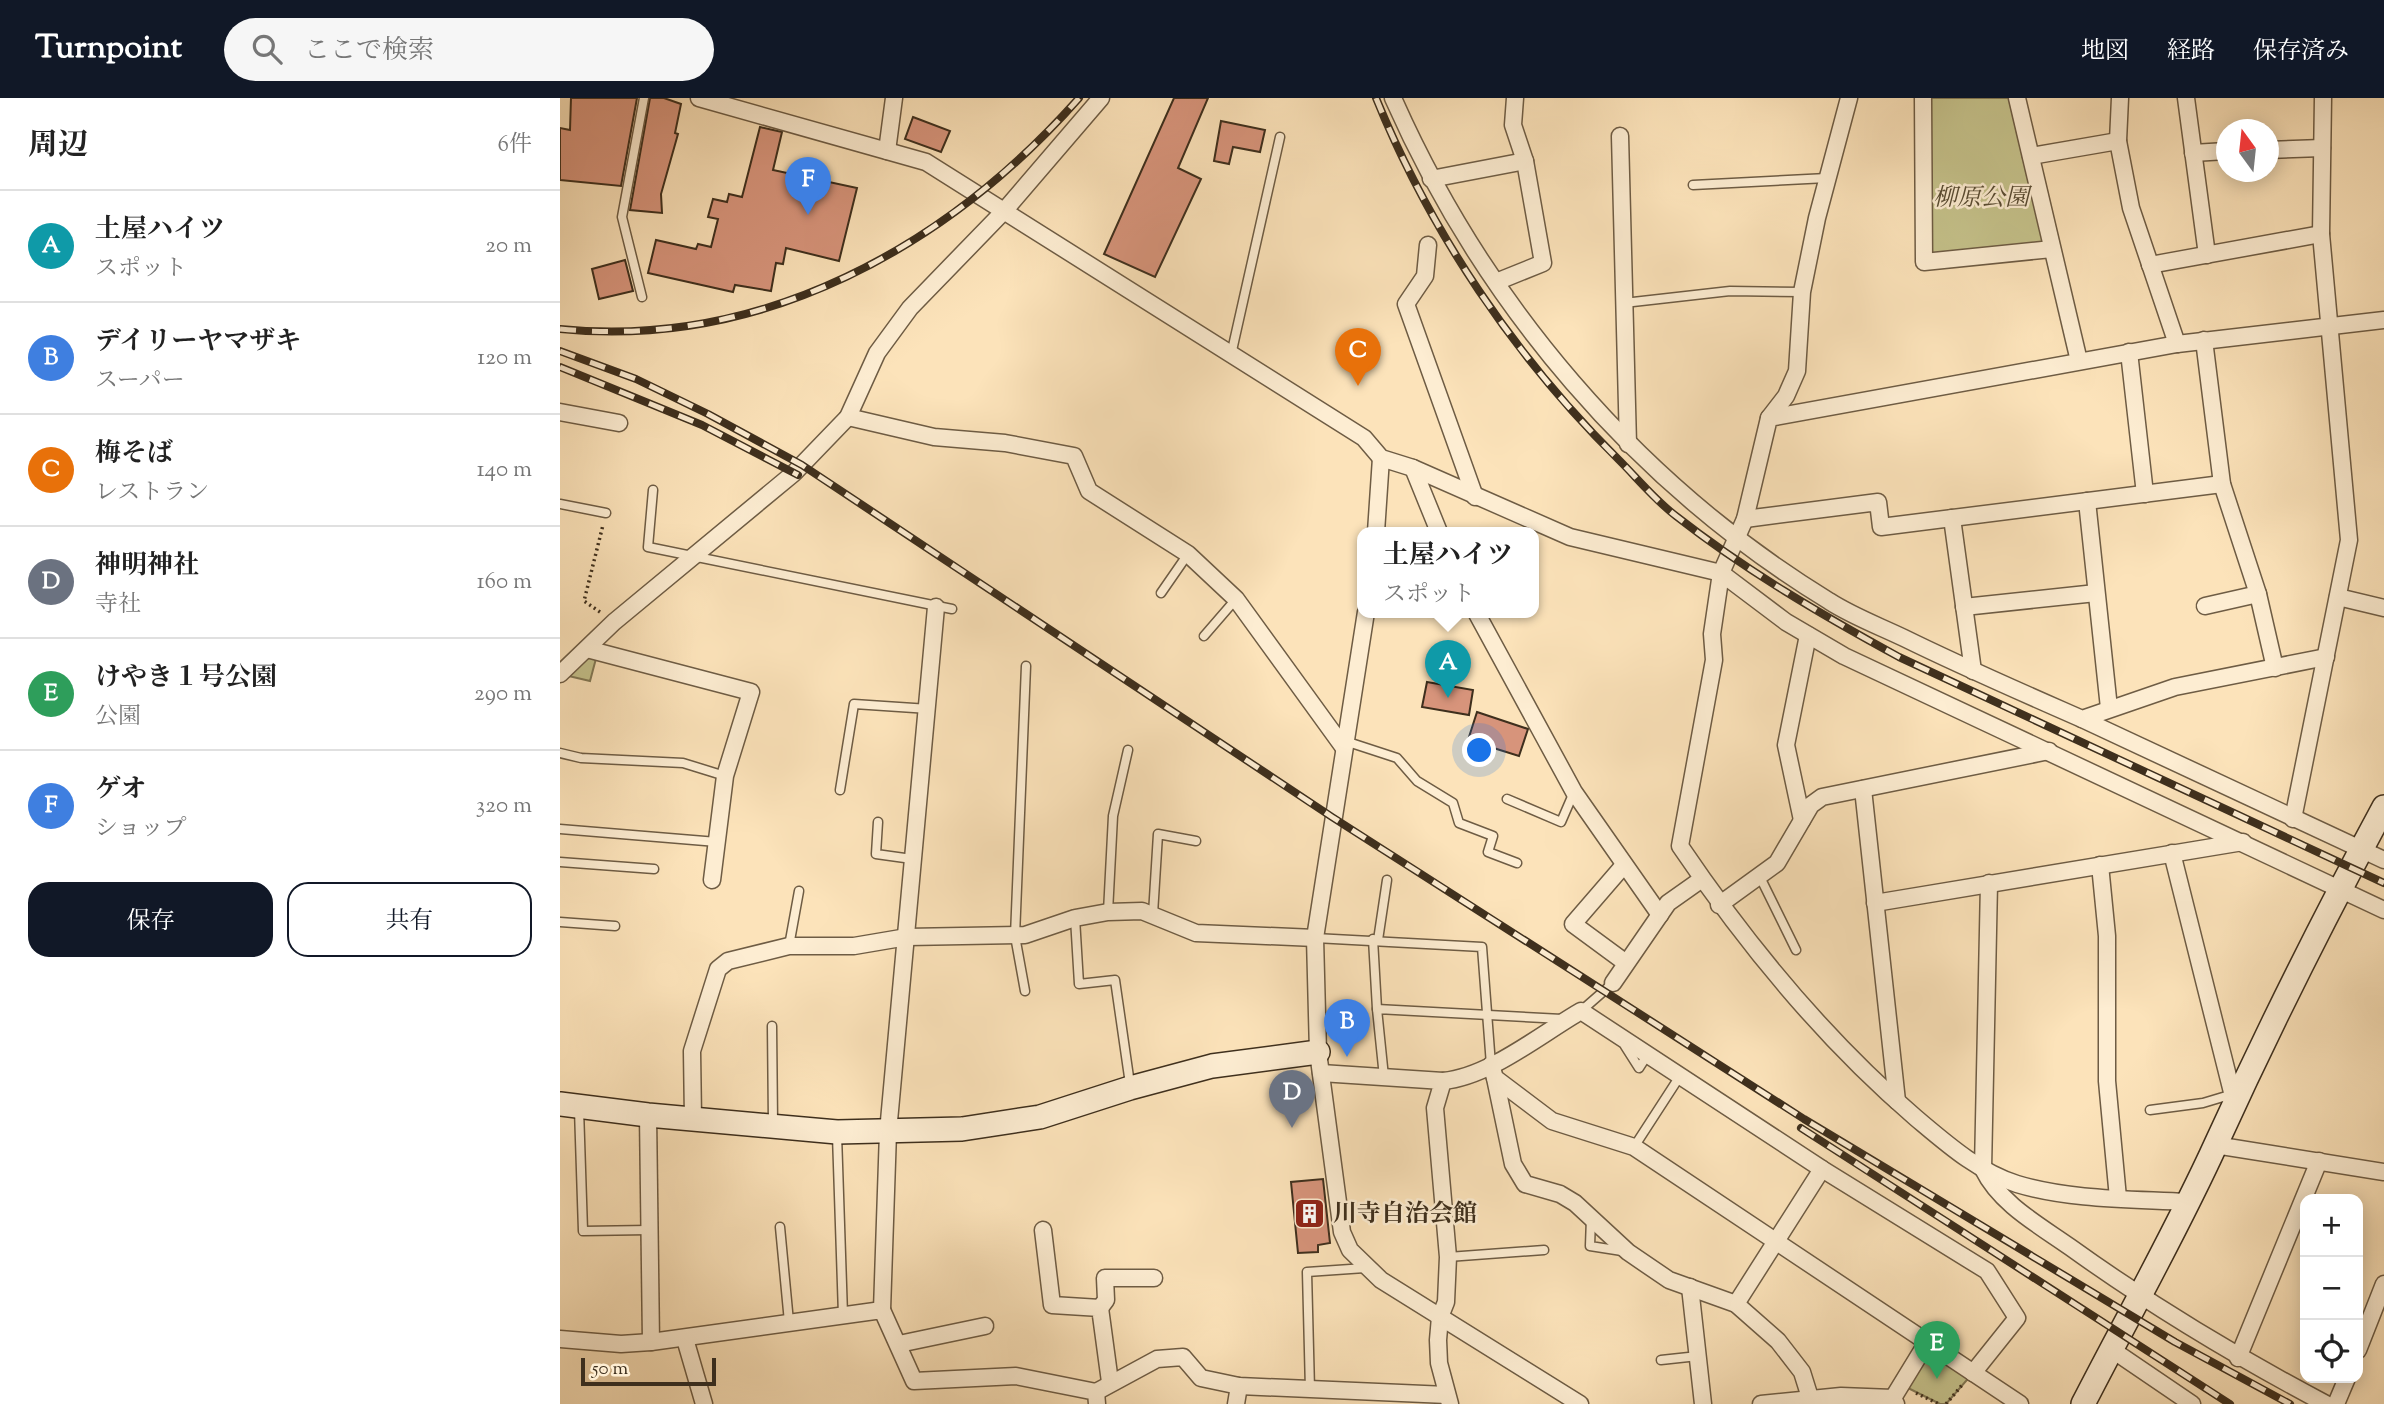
<!DOCTYPE html>
<html lang="ja">
<head>
<meta charset="utf-8">
<style>
	:root { --surface:#fff; --page:#f6f6f6; --text:#222; --muted:#767676; --line:#e0e0e0; --accent:#111827 }
	body { margin:0; font-family:"Sorts Mill Goudy","Noto Serif JP",serif; background:var(--page); color:var(--text) }
	.controls { position:absolute; right:21px; bottom:21px; display:grid; overflow:hidden; border-radius:14px; box-shadow:0 4px 18px #0003 }
	.controls button { width:63px; height:63px; display:grid; place-items:center; padding:0; border:0; border-bottom:2px solid var(--line); background:var(--surface); color:var(--text); font:35px sans-serif }
	.compass { position:absolute; left:1656px; top:21px; width:63px; height:63px; border-radius:50%; background:var(--surface); box-shadow:0 4px 18px #0003; rotate:345deg }
	.scale { position:absolute; left:21px; bottom:18px; width:135px; box-sizing:border-box; padding-left:7px; border:4px solid #3e2f1d; border-top:0; font-size:19px; line-height:24px; white-space:nowrap; color:#3e2f1d; -webkit-text-stroke:5px #fdedd2; paint-order:stroke }
	.you { position:absolute; left:920px; top:653px; width:24px; height:24px; margin:-18px; border:5px solid #fff; border-radius:50%; background:#1a73e8; box-shadow:0 0 0 10px #1a73e833 }
	.badge { display:grid; place-items:center; width:46px; height:46px; border-radius:50%; background:var(--accent); color:#fff; font-size:23px; font-weight:700 }
	.pin { position:absolute; translate:-50% -58px; filter:drop-shadow(0 2px 4px #0008) }
	.pin::after { content:''; position:absolute; top:37px; width:24px; height:21px; background:inherit; clip-path:polygon(0 0,100% 0,50% 100%) }
	.popup { position:absolute; left:797px; top:429px; width:182px; height:91px; box-sizing:border-box; display:grid; place-content:center; border-radius:14px; background:var(--surface); filter:drop-shadow(0 2px 5px #0005); font-size:23px; white-space:nowrap; color:var(--muted) }
	.popup b { font-size:26px; color:var(--text) }
	.popup::after { content:''; position:absolute; left:50%; top:100%; margin-left:-14px; border:14px solid transparent; border-top-color:var(--surface) }
	.list { margin:0; padding:0; list-style:none }
	h2 { display:flex; justify-content:space-between; align-items:center; height:91px; margin:0; padding:0 28px; font-size:30px }
	h2 small { font-size:23px; font-weight:400; color:var(--muted) }
	.list li { display:grid; grid-template-columns:46px 1fr auto; gap:21px; align-items:center; box-sizing:border-box; height:112px; padding:0 28px; border-top:2px solid var(--line) }
	.list b { display:block; font-size:26px; white-space:nowrap }
	.list p { margin:0; font-size:23px; white-space:nowrap; color:var(--muted) }
	.list em { font-size:23px; font-style:normal; color:var(--muted) }
	.actions { display:flex; gap:14px; padding:21px 28px }
	.actions a { flex:1; padding:16px 0; border:2px solid var(--accent); border-radius:21px; text-align:center; font-size:24px; color:var(--accent) }
	.actions .main { background:var(--accent); color:#fff }
	.icon { flex:none; width:38px; height:38px; fill:none; stroke:currentColor; stroke-width:2; stroke-linecap:round; stroke-linejoin:round }
	.map { position:relative; flex:none; width:1824px; height:1306px; overflow:hidden }
	header { display:flex; align-items:center; gap:42px; box-sizing:border-box; height:98px; padding:0 35px; background:var(--accent); color:#fff }
	header strong { font-size:33px }
	nav { display:flex; gap:38px; margin-inline-start:auto; font-size:24px }
	.search { width:490px; height:63px; background:var(--page); display:flex; align-items:center; gap:18px; box-sizing:border-box; padding:0 24px; border-radius:38px; color:var(--muted); font-size:26px }
	main { display:flex }
	aside { flex:1; background:var(--surface) }
	.map>svg:first-child { display:block }
</style>
</head>
<body>
<header>
<strong>Turnpoint</strong>
<div class="search"><svg class="icon" aria-label="search" viewBox="0 0 24 24"><circle cx="10" cy="10" r="6"/><path d="M15 15l6 6"/></svg>ここで検索</div>
<nav><a>地図</a><a>経路</a><a>保存済み</a></nav>
</header>
<main>
<aside>
<h2>周辺<small>6件</small></h2>
<ul class="list">
<li><span class="badge" style="background:#0f9aa8">A</span><div><b>土屋ハイツ</b><p>スポット</p></div><em>20 m</em></li>
<li><span class="badge" style="background:#3f7fe0">B</span><div><b>デイリーヤマザキ</b><p>スーパー</p></div><em>120 m</em></li>
<li><span class="badge" style="background:#e8710a">C</span><div><b>梅そば</b><p>レストラン</p></div><em>140 m</em></li>
<li><span class="badge" style="background:#6b7280">D</span><div><b>神明神社</b><p>寺社</p></div><em>160 m</em></li>
<li><span class="badge" style="background:#2e9e5b">E</span><div><b>けやき１号公園</b><p>公園</p></div><em>290 m</em></li>
<li><span class="badge" style="background:#3f7fe0">F</span><div><b>ゲオ</b><p>ショップ</p></div><em>320 m</em></li>
</ul>
<div class="actions"><a class="main">保存</a><a>共有</a></div>
</aside>
<div class="map">
<svg width="1824" height="1306" viewBox="0 0 1824 1306">
	<rect width="100%" height="100%" fill="#fce3ba"/>
	<filter id="stains"><feTurbulence type="fractalNoise" baseFrequency=".00286" numOctaves="4"/><feColorMatrix values="0 0 0 0 .2 0 0 0 0 .09 0 0 0 0 .02 0 0 0 .5 -.17"/></filter>
	<radialGradient id="worn" r=".72"><stop offset=".6" stop-color="#630" stop-opacity="0"/><stop offset="1" stop-color="#630" stop-opacity=".3"/></radialGradient>
	<!-- green -->
	<g fill="#c5c28b" stroke="#827854" stroke-width="2">
		<path d="M 1363,0 L 1457,0 L 1492,151 L 1364,164 Z"/>
		<path d="M 38,553 L 30,583 L 0,576 Z"/>
		<path d="M 1366,1246 L 1413,1275 L 1386,1306 L 1380,1306 L 1342,1287 Z"/>
	</g>
	<!-- building -->
	<g fill="#d7947b" stroke="#3e2f1d" stroke-width="2">
		<path d="M 11,0 L 77,0 L 61,88 L 0,82 L 0,30 L 10,32 Z"/>
		<path d="M 90,0 L 104,0 L 121,6 L 115,35 L 118,36 L 101,96 L 102,115 L 70,112 Z"/>
		<path d="M 614,0 L 648,0 L 618,70 L 641,81 L 595,179 L 544,156 Z"/>
		<path d="M 353,19 L 390,33 L 381,54 L 345,41 Z"/>
		<path d="M 661,23 L 705,32 L 700,54 L 673,49 L 669,66 L 654,63 Z"/>
		<path d="M 200,29 L 222,34 L 213,72 L 297,90 L 279,163 L 226,150 L 223,166 L 216,165 L 211,193 L 175,187 L 173,194 L 88,175 L 96,142 L 136,151 L 138,146 L 151,149 L 158,121 L 148,119 L 153,101 L 167,104 L 169,96 L 182,99 Z"/>
		<path d="M 65,162 L 73,193 L 39,201 L 32,171 Z"/>
		<path d="M 867,584 L 913,592 L 909,617 L 862,609 Z"/>
		<path d="M 917,614 L 968,631 L 959,658 L 908,642 Z"/>
		<path d="M 763,1081 L 770,1145 L 758,1147 L 758,1154 L 738,1155 L 731,1084 Z"/>
	</g>
	<g fill="none" stroke-linecap="round" stroke-linejoin="round">
		<defs>
			<g id="lane">
				<path d="M 1133,87 L 1267,80"/>
				<path d="M 82,199 L 62,119 L 84,0"/>
				<path d="M 1064,205 L 1170,193 L 1242,194"/>
				<path d="M 671,257 L 720,39"/>
				<path d="M 93,392 L 88,449 L 392,511"/>
				<path d="M 0,406 L 46,415"/>
				<path d="M 601,495 L 628,456"/>
				<path d="M 644,538 L 676,501"/>
				<path d="M 785,643 L 837,660 L 857,683 L 893,705 L 899,725 L 933,738 L 928,754 L 957,765"/>
				<path d="M 0,655 L 21,660 L 123,665 L 165,678"/>
				<path d="M 280,692 L 294,606 L 369,611"/>
				<path d="M 947,701 L 1001,724 L 1014,694"/>
				<path d="M 318,724 L 316,756 L 352,761"/>
				<path d="M 0,731 L 157,744"/>
				<path d="M 0,764 L 94,771"/>
				<path d="M 1200,779 L 1236,852"/>
				<path d="M 548,814 L 553,718 L 568,652"/>
				<path d="M 593,816 L 598,736 L 636,743"/>
				<path d="M 515,820 L 519,886 L 555,882 L 570,986"/>
				<path d="M 0,824 L 55,828"/>
				<path d="M 755,840 L 922,849 L 931,967"/>
				<path d="M 813,841 L 817,911"/>
				<path d="M 818,842 L 827,782"/>
				<path d="M 229,848 L 239,793"/>
				<path d="M 465,893 L 455,838 L 466,568"/>
				<path d="M 1021,913 L 1053,885"/>
				<path d="M 212,928 L 213,1025"/>
				<path d="M 1065,948 L 1079,970 L 1088,956"/>
				<path d="M 824,979 L 817,911 L 1002,921"/>
				<path d="M 19,1011 L 23,1133 L 89,1132"/>
				<path d="M 1590,1012 L 1643,1005 L 1673,996"/>
				<path d="M 277,1037 L 283,1217"/>
				<path d="M 1074,1049 L 1120,978"/>
				<path d="M 1031,1120 L 1030,1148 L 1062,1153"/>
				<path d="M 220,1129 L 229,1224"/>
				<path d="M 888,1159 L 984,1152"/>
				<path d="M 1101,1262 L 1138,1258"/>
				<path d="M 750,1292 L 747,1174 L 805,1170"/>
			</g>
			<g id="street">
				<path d="M 139,0 L 366,64 L 804,340 L 821,360 L 853,370 L 1010,439 L 1161,475 L 1226,524 L 1284,558 L 1824,812"/>
				<path d="M 833,0 C 924,206 1076,385 1269,503 C 1292,518 1319,528 1344,540 C 1403,569 1463,595 1522,621 L 1615,589 L 1766,559"/>
				<path d="M 1363,0 L 1364,164 L 1492,151"/>
				<path d="M 1457,0 L 1519,263"/>
				<path d="M 1560,0 L 1558,43 L 1571,110 L 1617,246"/>
				<path d="M 1626,0 L 1647,157"/>
				<path d="M 1060,38 L 1068,346"/>
				<path d="M 1708,52 L 1762,50"/>
				<path d="M 327,53 L 334,0"/>
				<path d="M 1633,55 L 1666,53"/>
				<path d="M 1471,58 L 1558,43"/>
				<path d="M 871,81 L 965,63"/>
				<path d="M 868,147 L 865,178 L 846,206 L 915,399"/>
				<path d="M 1590,167 L 1761,136"/>
				<path d="M 936,184 L 983,165 L 965,63 L 953,27 L 955,0"/>
				<path d="M 1644,242 L 1662,386 L 1698,496 L 1715,570"/>
				<path d="M 1569,254 L 1585,396"/>
				<path d="M 0,314 L 59,325"/>
				<path d="M 288,319 L 374,339 L 445,345 L 514,358 L 529,393 L 628,456 L 676,501 L 784,650"/>
				<path d="M 1209,320 L 1226,298 L 1237,273 L 1242,194 L 1257,120 L 1289,0"/>
				<path d="M 853,370 L 879,434"/>
				<path d="M 1527,403 L 1549,610"/>
				<path d="M 1392,420 L 1413,573"/>
				<path d="M 1185,421 L 1318,404 L 1321,429 L 1662,386"/>
				<path d="M 816,434 L 821,360"/>
				<path d="M 1778,499 L 1824,510"/>
				<path d="M 1645,508 L 1698,496"/>
				<path d="M 1404,509 L 1536,495"/>
				<path d="M 806,514 L 755,840 L 758,954 L 782,1134 L 790,1152 L 821,1182 L 1020,1306"/>
				<path d="M 916,514 L 1014,694 L 1100,817"/>
				<path d="M 27,551 L 191,594 L 165,678 L 152,782"/>
				<path d="M 0,576 L 54,524 L 234,375 L 288,319 L 317,255 L 350,210 L 445,112 L 541,0"/>
				<path d="M 1522,621 L 1824,762"/>
				<path d="M 1303,691 L 1337,1003"/>
				<path d="M 1733,721 L 1789,442 L 1761,136 L 1763,0"/>
				<path d="M 1242,722 L 1226,647 L 1248,537"/>
				<path d="M 1612,755 L 1674,1002"/>
				<path d="M 1064,767 L 1013,826 L 1066,865"/>
				<path d="M 1540,767 L 1547,838 L 1547,983 L 1558,1100"/>
				<path d="M 1429,785 L 1423,1071 C 1440,1106 1479,1127 1510,1149 C 1592,1208 1677,1259 1766,1306"/>
				<path d="M 1315,805 L 1683,744"/>
				<path d="M 1159,807 L 1217,765 L 1251,707 L 1262,699 L 1489,653"/>
				<path d="M 1053,885 L 1108,805 L 1142,781"/>
				<path d="M 931,967 L 935,980 L 992,1023 L 1074,1049 L 1460,1306"/>
				<path d="M 761,975 L 883,983 L 875,1010 L 888,1159 L 886,1204 L 880,1219 L 878,1242 L 879,1265 L 890,1306"/>
				<path d="M 935,980 L 953,1066 L 965,1086 L 1000,1096 L 1015,1105 L 1068,1154 L 1109,1182 L 1176,1206 L 1218,1243 L 1242,1274 L 1252,1306"/>
				<path d="M 883,983 C 929,979 981,936 1021,913 L 1262,1071 L 1427,1173 L 1457,1220 L 1413,1275"/>
				<path d="M 88,1017 L 91,1244"/>
				<path d="M 133,1021 L 132,953 L 158,871 L 168,863 L 229,848 L 294,848 L 347,839 L 465,837 L 515,820 L 548,814 L 582,813 L 636,835 L 755,840"/>
				<path d="M 1655,1047 L 1824,1074"/>
				<path d="M 1626,1104 C 1571,1101 1510,1102 1457,1086 C 1417,1073 1387,1046 1356,1020 C 1264,941 1187,847 1120,748 L 1154,562 L 1152,536 L 1161,475 L 1185,421 L 1209,320 L 1617,246 L 1824,222"/>
				<path d="M 483,1132 L 492,1207 L 540,1210 L 550,1284"/>
				<path d="M 1130,1189 L 1143,1306"/>
				<path d="M 1176,1206 L 1262,1071"/>
				<path d="M 540,1210 L 546,1202 L 545,1180 L 594,1180"/>
				<path d="M 322,1212 L 328,1034 L 376,509"/>
				<path d="M 0,1241 L 61,1246 L 91,1244 L 322,1212 L 354,1283 L 456,1278 L 536,1294 L 537,1306"/>
				<path d="M 125,1241 L 144,1306"/>
				<path d="M 339,1246 L 425,1228"/>
				<path d="M 1551,1251 L 1632,1306"/>
				<path d="M 1798,1252 L 1824,1186"/>
				<path d="M 1678,1260 L 1759,1063"/>
				<path d="M 536,1294 L 597,1261 L 623,1259 L 641,1280 L 679,1288 L 887,1297"/>
				<path d="M 676,1306 L 679,1288"/>
				<path d="M 1201,1306 L 1281,1298 L 1333,1300"/>
				<path d="M 1336,1306 L 1333,1300 L 1366,1246"/>
				<path d="M 1776,1306 L 1787,1280"/>
			</g>
			<g id="secondary">
				<path d="M 0,1006 L 88,1017 L 277,1034 L 402,1031 L 480,1019 L 570,990 L 652,968 L 758,954"/>
				<path d="M 1523,1306 C 1567,1220 1616,1134 1656,1046 C 1708,932 1764,820 1824,709"/>
			</g>
		</defs>
		<!-- lane casing -->
		<use href="#lane" stroke="#6e5c44" stroke-width="11"/>
		<!-- street casing -->
		<use href="#street" stroke="#6e5c44" stroke-width="19"/>
		<!-- secondary casing -->
		<use href="#secondary" stroke="#3e2f1d" stroke-width="26"/>
		<!-- path -->
		<g stroke="#3e2f1d" stroke-width="3.5" stroke-dasharray="2 3.5" stroke-linecap="butt">
			<path d="M 40,514 L 24,503 L 43,427"/>
			<path d="M 1356,1295 L 1379,1306"/>
			<path d="M 1386,1306 L 1403,1286"/>
		</g>
		<!-- lane -->
		<use href="#lane" stroke="#fdedd2" stroke-width="8"/>
		<!-- street -->
		<use href="#street" stroke="#fdedd2" stroke-width="16"/>
		<!-- secondary -->
		<use href="#secondary" stroke="#fdedd2" stroke-width="23"/>
		<defs>
			<g id="rail">
				<path d="M 816,0 C 871,135 955,259 1059,362 C 1077,380 1095,402 1116,418 C 1185,472 1262,517 1339,559 L 1824,785"/>
				<path d="M 0,231 C 203,251 387,149 519,0"/>
				<path d="M 0,253 L 76,281 L 148,316 L 242,367 L 772,719 L 1244,1021 L 1615,1244 L 1730,1306"/>
				<path d="M 0,269 L 142,327 L 238,377"/>
				<path d="M 1241,1030 L 1670,1306"/>
			</g>
		</defs>
		<!-- rail casing -->
		<use href="#rail" stroke="#3e2f1d" stroke-width="8"/>
		<!-- rail -->
		<use href="#rail" stroke="#fdedd2" stroke-width="5" stroke-dasharray="16" stroke-linecap="butt"/>
	</g>
	<!-- icons -->
	<defs>
		<symbol id="building-square" viewBox="-11 -11 22 22"><rect x="-9" y="-9" width="18" height="18" rx="4" fill="#8f2418" stroke="#fdedd2"/><path d="M-4-6H4V6H1V3H-1V6H-4ZM-2.5-4.3h1.7v1.8h-1.7ZM.8-4.3h1.7v1.8H.8ZM-2.5-1h1.7V.8h-1.7ZM.8-1h1.7V.8H.8Z" fill="#fff"/></symbol>
	</defs>
	<g fill-rule="evenodd">
		<use href="#building-square" x="732" y="1098" width="35" height="35"/>
	</g>
	<g text-anchor="middle" stroke-width="5" stroke-linejoin="round" paint-order="stroke">
		<!-- park labels -->
		<g font-size="24" font-style="italic" fill="#594c33" stroke="#fdedd2">
			<text x="1421" y="107">柳原公園</text>
		</g>
		<!-- poi labels -->
		<g font-size="24" font-weight="bold" fill="#3e2f1d" stroke="#fdedd2" text-anchor="start">
			<text x="773" y="1123">川寺自治会館</text>
		</g>
	</g>
	<rect width="100%" height="100%" filter="url(#stains)"/>
	<rect width="100%" height="100%" fill="url(#worn)"/>
</svg>
<div class="controls">
<button>+</button>
<button>−</button>
<button><svg class="icon" aria-label="locate" viewBox="0 0 24 24"><circle cx="12" cy="12" r="6"/><path d="M12 2v4M12 18v4M2 12h4M18 12h4"/></svg></button>
</div>
<svg class="compass" viewBox="-18 -18 36 36"><path d="M0-13l5 13h-10z" fill="#e53935"/><path d="M0 13l5-13h-10z" fill="#767676"/></svg>
<div class="scale">50 m</div>
<div class="you"></div>
<div class="pin badge" style="left:888px;top:600px;background:#0f9aa8">A</div>
<div class="popup"><b>土屋ハイツ</b>スポット</div>
<div class="pin badge" style="left:787px;top:959px;background:#3f7fe0">B</div>
<div class="pin badge" style="left:798px;top:288px;background:#e8710a">C</div>
<div class="pin badge" style="left:732px;top:1030px;background:#6b7280">D</div>
<div class="pin badge" style="left:1377px;top:1281px;background:#2e9e5b">E</div>
<div class="pin badge" style="left:248px;top:117px;background:#3f7fe0">F</div>
</div>
</main>
</body>
</html>
